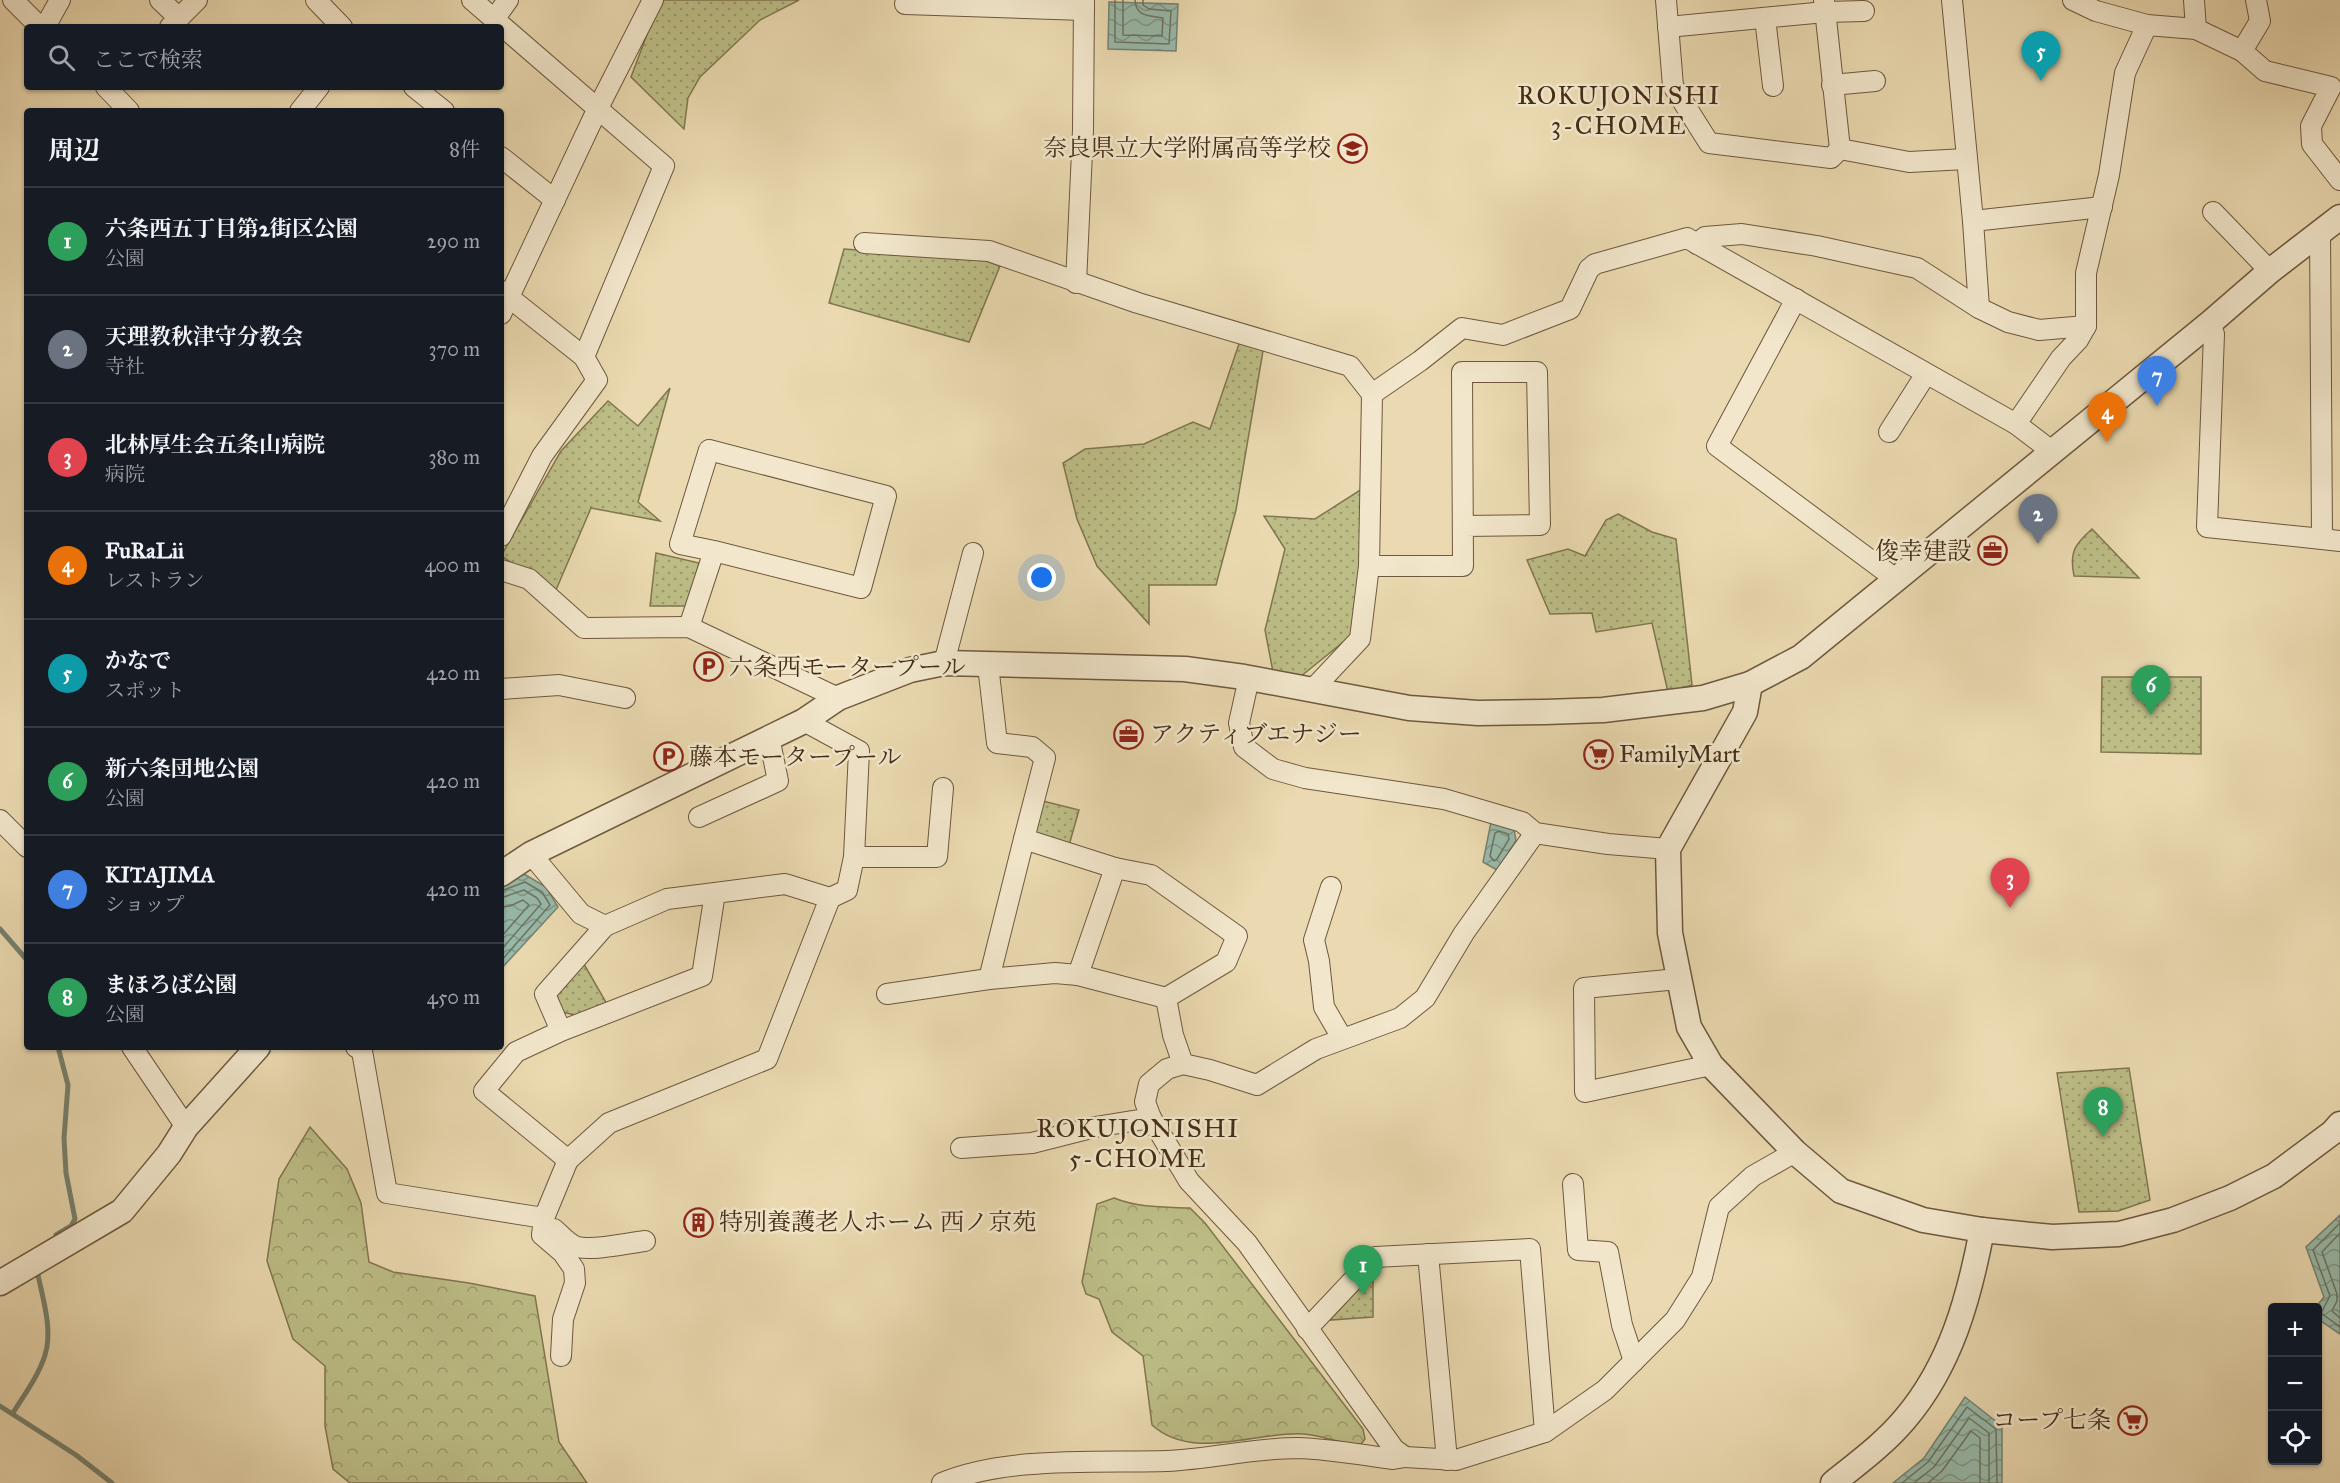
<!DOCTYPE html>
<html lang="ja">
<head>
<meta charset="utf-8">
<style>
	:root { --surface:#171b24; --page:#20242c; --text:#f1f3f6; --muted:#9ea1a6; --line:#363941; --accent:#0b8043 }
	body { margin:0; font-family:"IM FELL Great Primer","Noto Serif JP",serif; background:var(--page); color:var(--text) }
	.controls { position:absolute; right:18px; bottom:18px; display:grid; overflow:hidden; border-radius:6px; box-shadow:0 2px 4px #0004 }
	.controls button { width:54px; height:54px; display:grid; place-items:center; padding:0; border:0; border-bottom:2px solid var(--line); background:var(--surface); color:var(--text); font:30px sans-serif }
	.you { position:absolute; left:1042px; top:578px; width:21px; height:21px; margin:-15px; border:4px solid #fff; border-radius:50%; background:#1a73e8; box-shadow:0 0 0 9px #1a73e833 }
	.badge { display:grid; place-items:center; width:39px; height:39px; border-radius:50%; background:var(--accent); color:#fff; font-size:20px; font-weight:700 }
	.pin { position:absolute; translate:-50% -50px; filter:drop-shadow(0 2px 3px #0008) }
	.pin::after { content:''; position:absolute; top:32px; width:21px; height:18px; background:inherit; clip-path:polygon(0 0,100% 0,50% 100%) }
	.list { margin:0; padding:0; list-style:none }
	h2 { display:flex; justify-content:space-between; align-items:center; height:78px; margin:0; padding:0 24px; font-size:26px }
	h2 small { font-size:20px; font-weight:400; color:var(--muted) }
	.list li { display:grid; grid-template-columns:39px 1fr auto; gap:18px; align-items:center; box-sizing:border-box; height:108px; padding:0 24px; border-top:2px solid var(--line) }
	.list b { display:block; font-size:22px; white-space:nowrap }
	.list p { margin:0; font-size:20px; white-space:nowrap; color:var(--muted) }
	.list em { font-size:20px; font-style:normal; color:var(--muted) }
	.icon { flex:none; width:33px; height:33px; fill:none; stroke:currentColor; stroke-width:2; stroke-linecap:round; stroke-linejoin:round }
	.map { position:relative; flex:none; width:2340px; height:1483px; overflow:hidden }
	.search { position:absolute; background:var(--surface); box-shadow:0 2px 4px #0004; left:24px; top:24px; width:480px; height:66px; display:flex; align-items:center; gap:15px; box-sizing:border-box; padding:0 21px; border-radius:6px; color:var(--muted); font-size:22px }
	.panel { position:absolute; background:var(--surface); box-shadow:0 2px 4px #0004; left:24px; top:108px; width:480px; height:942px; border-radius:6px }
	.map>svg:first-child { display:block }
</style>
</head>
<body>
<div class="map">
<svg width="2340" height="1483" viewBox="0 0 2340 1483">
	<defs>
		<pattern id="grass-dots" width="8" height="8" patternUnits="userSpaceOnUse" patternTransform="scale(1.5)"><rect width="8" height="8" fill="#bdbe87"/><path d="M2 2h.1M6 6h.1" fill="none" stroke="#9b9b6d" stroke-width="1.8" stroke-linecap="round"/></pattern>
		<pattern id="forest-crowns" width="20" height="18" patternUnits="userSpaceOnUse" patternTransform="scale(1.5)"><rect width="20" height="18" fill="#bdbe87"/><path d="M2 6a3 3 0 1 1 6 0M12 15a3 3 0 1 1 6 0" fill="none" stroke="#9b9b6d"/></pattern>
		<pattern id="water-waves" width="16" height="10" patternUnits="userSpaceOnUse" patternTransform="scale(1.5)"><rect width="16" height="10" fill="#98bbac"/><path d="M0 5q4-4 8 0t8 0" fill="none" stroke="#7e988b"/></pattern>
	</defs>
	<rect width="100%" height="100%" fill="#ebdab1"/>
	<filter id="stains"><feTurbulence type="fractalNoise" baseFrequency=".00333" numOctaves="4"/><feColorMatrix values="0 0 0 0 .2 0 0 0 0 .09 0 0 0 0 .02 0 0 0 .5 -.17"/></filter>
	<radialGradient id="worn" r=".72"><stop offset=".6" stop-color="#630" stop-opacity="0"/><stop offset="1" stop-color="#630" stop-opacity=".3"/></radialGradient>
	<!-- grass -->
	<g fill="url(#grass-dots)" stroke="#80764f" stroke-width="1.5">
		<path d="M 660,0 L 799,0 L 760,20 L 700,77 L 688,98 L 684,129 L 631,77 Z"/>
		<path d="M 844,249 L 981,259 L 1000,266 L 969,342 L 829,303 Z"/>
		<path d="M 1241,338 L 1264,345 L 1236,510 L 1216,585 L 1149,585 L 1149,624 L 1097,566 L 1077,519 L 1063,463 L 1085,449 L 1144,444 L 1193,422 L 1210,429 Z"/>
		<path d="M 670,388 L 638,502 L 660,521 L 591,508 L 556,590 L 501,556 L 561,451 L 608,401 L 638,426 Z"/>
		<path d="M 1362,489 L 1359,580 L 1353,634 L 1300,677 L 1273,672 L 1265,630 L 1285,549 L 1264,516 L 1315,519 Z"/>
		<path d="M 1618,514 L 1652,532 L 1676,539 L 1692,685 L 1668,692 L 1652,623 L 1596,632 L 1592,613 L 1550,614 L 1527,560 L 1568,549 L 1585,556 L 1606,520 Z"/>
		<path d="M 2092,529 L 2139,578 L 2074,576 C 2069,552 2075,544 2092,529 Z"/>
		<path d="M 656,553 L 699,563 L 689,606 L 650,606 Z"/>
		<path d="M 2102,677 L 2201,677 L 2201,754 L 2101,752 Z"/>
		<path d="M 1035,799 L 1079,810 L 1068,849 L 1026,834 Z"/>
		<path d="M 581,959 L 607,1004 L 575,1015 L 562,1012 L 557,995 Z"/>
		<path d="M 2129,1068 L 2150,1200 L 2118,1211 L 2079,1212 L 2057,1073 Z"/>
		<path d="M 1373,1273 L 1373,1317 L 1330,1320 Z"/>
	</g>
	<!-- forest -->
	<g fill="url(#forest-crowns)" stroke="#80764f" stroke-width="1.5">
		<path d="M 310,1127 L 347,1169 L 361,1203 L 369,1262 L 393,1272 L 469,1283 L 535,1296 L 559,1442 L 587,1483 L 350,1483 L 333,1469 L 325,1426 L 325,1366 L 293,1339 L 267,1261 L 279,1179 Z"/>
		<path d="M 1114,1198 C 1139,1208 1164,1207 1190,1208 L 1205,1223 L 1363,1429 L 1365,1439 L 1361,1444 C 1341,1445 1323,1435 1303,1434 C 1255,1431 1193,1462 1152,1425 L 1143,1356 L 1112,1332 L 1099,1299 L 1086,1294 L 1082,1282 L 1097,1204 Z"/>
	</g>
	<!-- water -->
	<g fill="url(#water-waves)" stroke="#768270" stroke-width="1.5">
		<path d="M 1109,2 L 1178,4 L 1176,51 L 1108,49 Z"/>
		<path d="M 1491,822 L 1514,829 L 1516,841 L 1497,870 L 1483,862 Z"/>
		<path d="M 524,874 L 546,887 L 558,907 L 501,969 L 501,886 Z"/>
		<path d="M 2340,1215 L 2340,1334 L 2318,1319 L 2316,1307 L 2324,1297 L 2306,1247 Z"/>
		<path d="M 1965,1397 L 2002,1426 L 2002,1483 L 1893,1483 L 1924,1458 Z"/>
	</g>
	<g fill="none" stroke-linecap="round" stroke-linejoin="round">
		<!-- shore -->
		<g stroke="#6e7462" stroke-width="1.5">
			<path d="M 1115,0 L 1115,42 L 1169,44 L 1171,11 L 1149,9 L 1143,5 L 1143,0"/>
			<path d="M 1123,0 L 1123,35 L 1162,36 L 1163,18 C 1150,15 1136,18 1135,0"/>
			<path d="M 1499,831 L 1508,834 L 1509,839 L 1497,859 L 1494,861 L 1490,856 L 1495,833 Z"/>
			<path d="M 501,891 L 525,882 L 542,892 L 550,905 L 501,961"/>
			<path d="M 501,898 L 524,890 L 537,898 L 541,904 L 501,950"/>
			<path d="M 501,907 L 510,906 L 523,900 L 529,905 L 501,937"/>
			<path d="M 2340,1223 L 2313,1250 L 2330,1296 L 2321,1313 L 2340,1327"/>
			<path d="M 2340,1233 L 2322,1252 L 2337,1294 L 2337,1301 L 2332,1311 L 2340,1318"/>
			<path d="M 1902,1483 L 1928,1462 L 1967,1407 L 1996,1429 L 1997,1483"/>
			<path d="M 1914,1483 L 1934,1467 L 1969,1418 L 1989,1433 L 1989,1483"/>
			<path d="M 1928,1483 L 1942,1471 L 1971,1431 L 1980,1438 L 1980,1483"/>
		</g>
		<!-- stream -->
		<g stroke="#768270" stroke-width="5">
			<path d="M 0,929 L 27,960"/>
			<path d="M 56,1235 L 71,1226 L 75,1219 L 66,1173 L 64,1138 L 68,1085 L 58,1047"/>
			<path d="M 0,1406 L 76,1455 L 112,1483"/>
			<path d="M 13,1413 C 24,1395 39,1375 45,1355 C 53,1331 43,1299 38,1275"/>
		</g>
		<defs>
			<g id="minor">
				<path d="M 13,0 L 40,27"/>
				<path d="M 160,0 L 179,18"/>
				<path d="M 316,0 L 342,27"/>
				<path d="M 472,0 L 664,166 L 584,357"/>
				<path d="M 1666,0 L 1673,86 L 1709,143 L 1831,158 L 1840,149"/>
				<path d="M 1824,0 L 1840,149"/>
				<path d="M 1952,0 L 1973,221 L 1979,308"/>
				<path d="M 2073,0 L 2096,11 L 2147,25"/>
				<path d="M 2194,0 L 2196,29"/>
				<path d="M 905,4 L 1084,10"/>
				<path d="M 495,18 L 508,0"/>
				<path d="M 1765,18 L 1773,86"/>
				<path d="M 45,27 L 60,0"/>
				<path d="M 170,27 L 197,0"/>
				<path d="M 1668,27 L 1825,12 L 1864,11"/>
				<path d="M 2242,51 L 2260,21 L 2256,0"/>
				<path d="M 1832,85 L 1875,81"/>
				<path d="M 106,87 L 129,111"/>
				<path d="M 414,87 L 444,111"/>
				<path d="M 300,111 L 319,87"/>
				<path d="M 1840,149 L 1909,162 L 1966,159"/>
				<path d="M 501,157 L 555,200"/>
				<path d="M 2213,212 L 2270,271"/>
				<path d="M 1973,221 L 2102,207"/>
				<path d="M 864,243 L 989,251 L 1138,303 L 1350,366 L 1372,394 L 1369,566 L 1360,639 L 1313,689"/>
				<path d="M 1697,244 L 1705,237 L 1742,234 L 1817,246 L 1917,268 L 1979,308 L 2008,322 L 2039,330 L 2086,326"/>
				<path d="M 1076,283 L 1083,130 L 1084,0"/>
				<path d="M 501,291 L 584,357 L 597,380 L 542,456 L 501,536"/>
				<path d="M 1796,299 L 1717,446 L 1897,580"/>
				<path d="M 501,314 L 598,108 L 653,0"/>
				<path d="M 2210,323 L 2214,334 L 2207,527 L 2322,539 L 2320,231"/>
				<path d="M 1372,394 L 1420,361 L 1462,328 L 1503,335 L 1570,309 L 1589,269 L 1595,264 L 1687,238 L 2016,424 L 2053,452"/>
				<path d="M 2016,424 L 2061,358 L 2078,340 L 2086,326 L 2086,273 L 2109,175 L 2125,73 L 2147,25 L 2196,29 L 2242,51 L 2265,71 L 2331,87 L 2311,126 L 2312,144 L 2340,180"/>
				<path d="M 1889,432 L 1926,374"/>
				<path d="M 2322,539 L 2340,541"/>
				<path d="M 1369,566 L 1463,566 L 1462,372 L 1537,372 L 1540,525 L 1463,526"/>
				<path d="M 501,570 L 529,579 L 584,628 L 689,627 L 838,698"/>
				<path d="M 689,627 L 714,551 L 680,544 L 709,450 L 886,496 L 861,588 L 714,551"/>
				<path d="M 944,663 L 973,553"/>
				<path d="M 988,665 L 997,743 L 1032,747 L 1045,758 L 1024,839"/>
				<path d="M 1244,677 L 1247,687 L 1239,723 L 1244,747 L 1273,769 L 1305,778 L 1444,799 L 1522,822 L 1535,833 L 1608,844 L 1668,849"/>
				<path d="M 501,689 L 559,685 L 625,698"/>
				<path d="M 804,721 L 859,751 L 854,857 L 847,890 L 830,898"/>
				<path d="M 699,817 L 778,781 L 769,737"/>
				<path d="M 0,820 L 27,847"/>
				<path d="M 531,854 L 581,914 L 605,926 L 545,994 L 561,1031 L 516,1052 L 484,1091 L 568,1160 L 609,1123 L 767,1059 L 830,898 L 785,884 L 715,893 L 702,976 L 561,1031"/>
				<path d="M 854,857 L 937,857 L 943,788"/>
				<path d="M 1115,868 L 1151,875 L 1237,936 L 1226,962 L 1166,998"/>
				<path d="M 1331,887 L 1314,940 L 1319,961 L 1324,1007 L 1342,1038"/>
				<path d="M 605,926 L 667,899 L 715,893"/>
				<path d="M 989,979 L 1024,839 L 1115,868 L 1078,975"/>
				<path d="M 1678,979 L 1584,988 L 1585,1092 L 1711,1065"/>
				<path d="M 887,994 L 989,979 L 1055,973 L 1078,975 L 1166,998 L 1173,1035 L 1183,1064 L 1210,1070 L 1257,1085 L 1316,1049 L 1400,1018 L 1425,998 L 1464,933 L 1535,833"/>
				<path d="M 132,1047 L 186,1127"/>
				<path d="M 356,1047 L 362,1051 L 387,1193 L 544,1218 L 568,1160"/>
				<path d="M 1183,1064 L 1167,1069 L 1149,1084 L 1145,1102 L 1151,1118 L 1189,1181 L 1247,1243 L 1394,1449 L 1405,1457 L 1456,1460 L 1545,1432 L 1605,1390 L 1675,1320 L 1702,1277 L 1719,1207 L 1753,1176 L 1795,1152"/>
				<path d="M 961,1148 L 1032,1143 L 1095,1127 L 1151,1118"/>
				<path d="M 1573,1184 L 1578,1250 L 1608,1252 L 1622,1325 L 1634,1361"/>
				<path d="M 544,1218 L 542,1235 L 563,1253 L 574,1269 L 575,1283 L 563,1319 L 561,1356"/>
				<path d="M 554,1229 C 561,1235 568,1244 577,1247 C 595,1251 627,1243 645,1241"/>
				<path d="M 1428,1254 L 1447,1460"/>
				<path d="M 1307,1329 L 1375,1257 L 1530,1249 L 1545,1432"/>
				<path d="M 942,1483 C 1006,1456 1098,1463 1167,1461 C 1211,1459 1254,1448 1298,1448 C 1330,1449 1362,1455 1393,1459 L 1405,1457"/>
			</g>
			<g id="tertiary">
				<path d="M 1750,684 L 1745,712 L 1668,849 L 1670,933 L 1689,1027 L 1711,1065 L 1795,1152 L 1841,1191 L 1923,1220 L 1982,1230 L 2052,1237 L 2119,1234 L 2173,1220 L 2230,1198 L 2274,1176 L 2333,1132 L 2340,1124"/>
				<path d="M 501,874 L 531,854 L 804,721 L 838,698 L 910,670 L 944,663 L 1185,669 L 1244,677 L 1409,708 L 1478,713 L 1545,712 L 1603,710 L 1703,698 L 1750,684 L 1801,657 L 2210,323 L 2270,271 L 2340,217"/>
				<path d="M 0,1283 L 122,1211 L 169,1154 L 186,1127 L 258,1047"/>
				<path d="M 1833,1483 C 1858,1463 1885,1443 1905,1419 C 1951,1365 1969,1298 1982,1230"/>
			</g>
		</defs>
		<!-- minor casing -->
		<use href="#minor" stroke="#6e583e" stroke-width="22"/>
		<!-- tertiary casing -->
		<use href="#tertiary" stroke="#6e583e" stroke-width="27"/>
		<!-- minor -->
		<use href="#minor" stroke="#f2e7cc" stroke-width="20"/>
		<!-- tertiary -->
		<use href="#tertiary" stroke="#f2e7cc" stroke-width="24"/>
	</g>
	<!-- icons -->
	<defs>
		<symbol id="school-ring" viewBox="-11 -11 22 22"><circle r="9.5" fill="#f2e7cc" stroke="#8f2418" stroke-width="1.5"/><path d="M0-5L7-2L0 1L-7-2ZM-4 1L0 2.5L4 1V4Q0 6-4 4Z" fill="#8f2418"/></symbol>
		<symbol id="office-ring" viewBox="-11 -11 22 22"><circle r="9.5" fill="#f2e7cc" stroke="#8f2418" stroke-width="1.5"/><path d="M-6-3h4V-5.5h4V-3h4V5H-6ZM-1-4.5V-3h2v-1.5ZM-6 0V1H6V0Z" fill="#8f2418"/></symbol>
		<symbol id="parking-ring" viewBox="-11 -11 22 22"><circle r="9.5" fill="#f2e7cc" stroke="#8f2418" stroke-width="1.5"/><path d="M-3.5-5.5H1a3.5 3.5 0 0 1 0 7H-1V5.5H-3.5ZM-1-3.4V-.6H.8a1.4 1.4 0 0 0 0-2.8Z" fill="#8f2418"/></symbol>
		<symbol id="supermarket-ring" viewBox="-11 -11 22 22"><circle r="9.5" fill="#f2e7cc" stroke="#8f2418" stroke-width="1.5"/><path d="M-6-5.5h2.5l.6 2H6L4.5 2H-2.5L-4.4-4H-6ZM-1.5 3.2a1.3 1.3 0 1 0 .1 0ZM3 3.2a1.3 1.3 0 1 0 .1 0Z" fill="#8f2418"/></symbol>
		<symbol id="building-ring" viewBox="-11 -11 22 22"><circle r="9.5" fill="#f2e7cc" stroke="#8f2418" stroke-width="1.5"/><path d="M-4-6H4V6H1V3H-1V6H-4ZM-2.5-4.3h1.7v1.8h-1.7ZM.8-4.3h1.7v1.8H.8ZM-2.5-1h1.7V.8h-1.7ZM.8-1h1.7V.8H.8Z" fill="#8f2418"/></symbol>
	</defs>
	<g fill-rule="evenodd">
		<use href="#school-ring" x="1336" y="132" width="33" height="33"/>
		<use href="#office-ring" x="1976" y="534" width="33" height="33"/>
		<use href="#parking-ring" x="692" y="650" width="33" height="33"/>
		<use href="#office-ring" x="1112" y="718" width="33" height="33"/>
		<use href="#supermarket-ring" x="1582" y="738" width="33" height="33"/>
		<use href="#parking-ring" x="652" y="740" width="33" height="33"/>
		<use href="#building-ring" x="682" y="1206" width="33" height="33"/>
		<use href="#supermarket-ring" x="2116" y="1404" width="33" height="33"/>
	</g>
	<g text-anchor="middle" stroke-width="5" stroke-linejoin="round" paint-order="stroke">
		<!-- poi labels -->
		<g font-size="24" fill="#442d17" stroke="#f2e7cc" text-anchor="start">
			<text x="1331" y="156" text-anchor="end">奈良県立大学附属高等学校</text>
			<text x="1971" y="559" text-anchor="end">俊幸建設</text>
			<text x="729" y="675">六条西モータープール</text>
			<text x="1150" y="742">アクティブエナジー</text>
			<text x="1619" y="762">FamilyMart</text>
			<text x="689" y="765">藤本モータープール</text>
			<text x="719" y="1230">特別養護老人ホーム 西ノ京苑</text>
			<text x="2111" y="1428" text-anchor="end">コープ七条</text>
		</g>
		<!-- neighbourhood labels -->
		<g font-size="26" letter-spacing="1.5" fill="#442d17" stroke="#f2e7cc">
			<text x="1619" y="104">ROKUJONISHI<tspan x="1619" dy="30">3-CHOME</tspan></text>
			<text x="1138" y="1137">ROKUJONISHI<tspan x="1138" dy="30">5-CHOME</tspan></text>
		</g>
	</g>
	<rect width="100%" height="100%" filter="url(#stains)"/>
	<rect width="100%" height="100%" fill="url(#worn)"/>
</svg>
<div class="controls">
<button>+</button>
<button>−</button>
<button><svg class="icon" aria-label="locate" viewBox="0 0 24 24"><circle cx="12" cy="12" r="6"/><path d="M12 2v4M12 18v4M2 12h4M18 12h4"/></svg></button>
</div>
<div class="you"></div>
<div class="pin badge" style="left:1363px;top:1295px;background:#2e9e5b">1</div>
<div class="pin badge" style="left:2038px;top:544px;background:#6b7280">2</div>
<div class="pin badge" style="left:2010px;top:908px;background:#e0444e">3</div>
<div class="pin badge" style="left:2107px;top:442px;background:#e8710a">4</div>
<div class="pin badge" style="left:2041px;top:81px;background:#0f9aa8">5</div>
<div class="pin badge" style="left:2151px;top:715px;background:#2e9e5b">6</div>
<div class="pin badge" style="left:2157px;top:406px;background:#3f7fe0">7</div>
<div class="pin badge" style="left:2103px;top:1137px;background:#2e9e5b">8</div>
<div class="search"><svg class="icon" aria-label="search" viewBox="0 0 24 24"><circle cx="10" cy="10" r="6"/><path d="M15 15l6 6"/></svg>ここで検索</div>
<section class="panel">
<h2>周辺<small>8件</small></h2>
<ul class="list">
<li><span class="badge" style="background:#2e9e5b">1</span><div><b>六条西五丁目第2街区公園</b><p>公園</p></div><em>290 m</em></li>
<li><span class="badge" style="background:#6b7280">2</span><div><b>天理教秋津守分教会</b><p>寺社</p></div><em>370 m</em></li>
<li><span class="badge" style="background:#e0444e">3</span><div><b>北林厚生会五条山病院</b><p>病院</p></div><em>380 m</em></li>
<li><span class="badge" style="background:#e8710a">4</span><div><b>FuRaLii</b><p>レストラン</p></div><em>400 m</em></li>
<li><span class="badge" style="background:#0f9aa8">5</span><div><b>かなで</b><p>スポット</p></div><em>420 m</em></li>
<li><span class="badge" style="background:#2e9e5b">6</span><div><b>新六条団地公園</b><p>公園</p></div><em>420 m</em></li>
<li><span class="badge" style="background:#3f7fe0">7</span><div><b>KITAJIMA</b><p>ショップ</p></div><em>420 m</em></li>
<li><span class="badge" style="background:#2e9e5b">8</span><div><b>まほろば公園</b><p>公園</p></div><em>450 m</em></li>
</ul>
</section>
</div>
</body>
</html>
